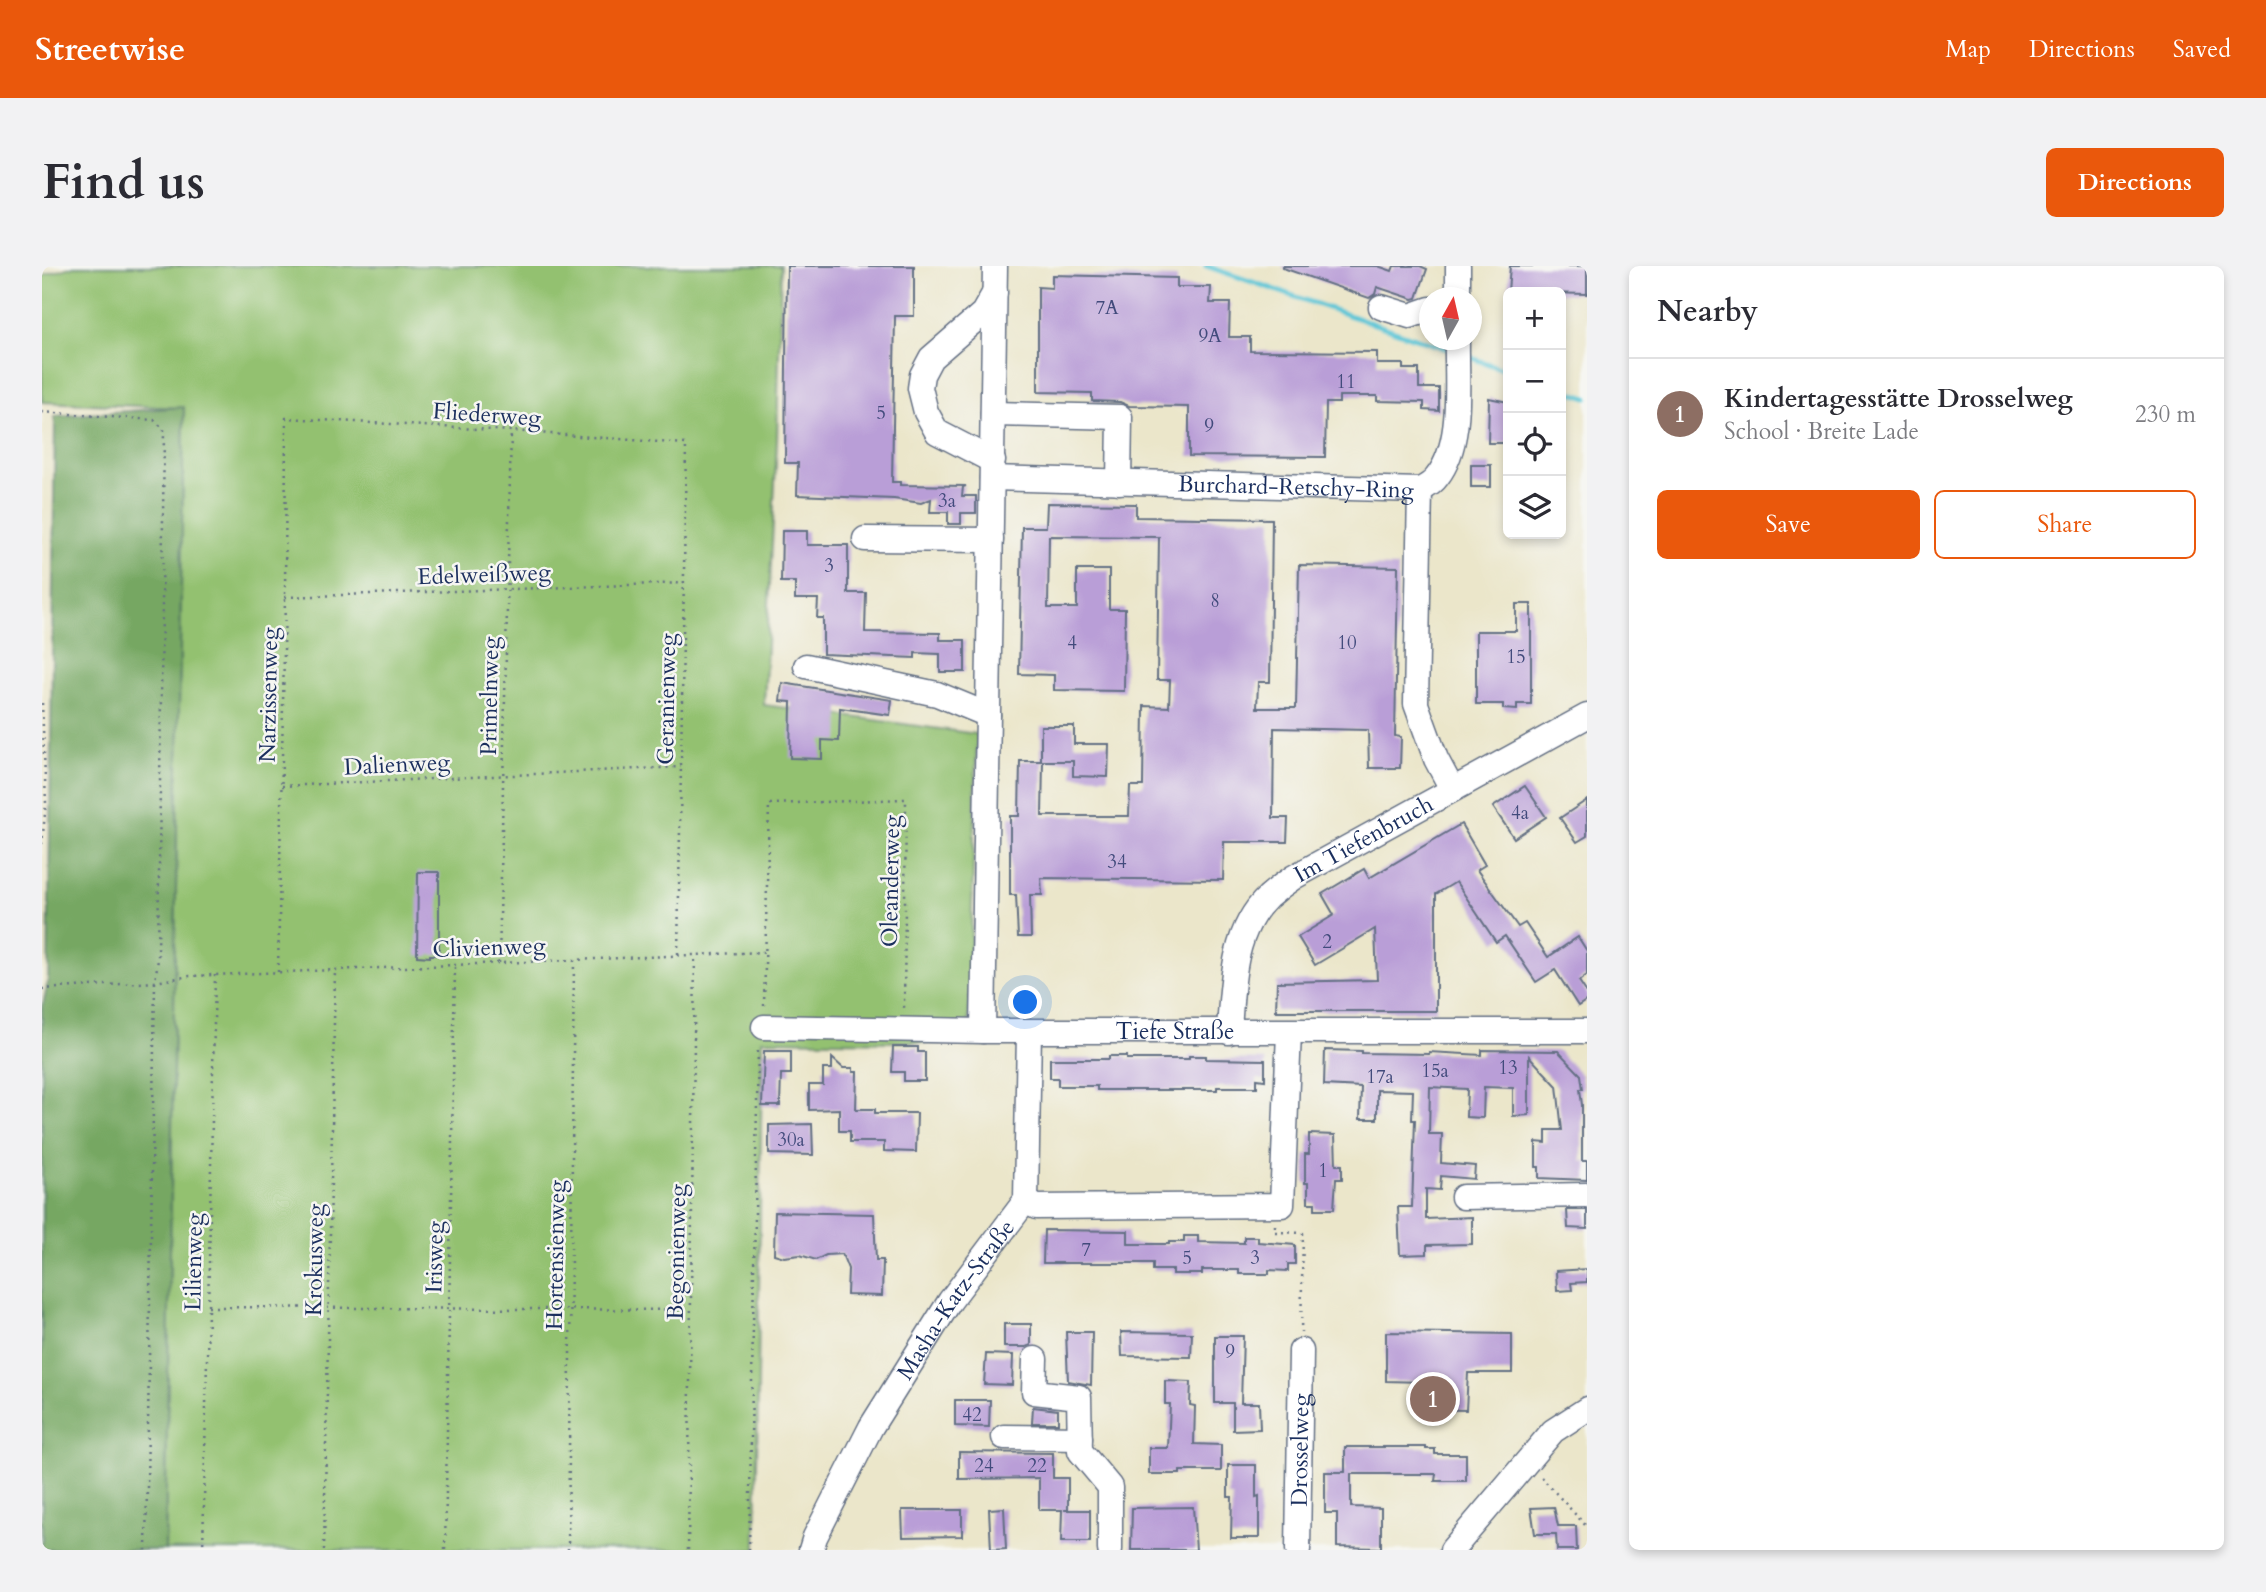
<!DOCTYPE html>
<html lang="en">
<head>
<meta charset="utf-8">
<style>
	:root { --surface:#fff; --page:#f2f2f3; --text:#2b2b33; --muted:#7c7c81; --line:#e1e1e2; --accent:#ea580c }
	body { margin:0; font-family:Cardo,serif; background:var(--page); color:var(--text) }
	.controls { position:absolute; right:21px; top:21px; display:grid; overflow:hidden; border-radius:10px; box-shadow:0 4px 10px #0003 }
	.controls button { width:63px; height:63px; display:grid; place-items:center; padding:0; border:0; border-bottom:2px solid var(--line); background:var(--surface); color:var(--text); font:35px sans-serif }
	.compass { position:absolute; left:1377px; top:21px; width:63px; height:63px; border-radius:50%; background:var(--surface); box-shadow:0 4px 10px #0003; rotate:8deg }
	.you { position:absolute; left:984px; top:737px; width:24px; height:24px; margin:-18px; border:5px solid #fff; border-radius:50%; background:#1a73e8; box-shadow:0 0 0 10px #1a73e833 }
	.badge { display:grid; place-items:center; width:46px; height:46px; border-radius:50%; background:var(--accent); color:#fff; font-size:23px; font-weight:700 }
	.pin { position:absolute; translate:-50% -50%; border:4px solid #fff; box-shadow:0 2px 7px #0006 }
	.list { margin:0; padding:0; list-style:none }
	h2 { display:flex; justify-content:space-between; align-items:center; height:91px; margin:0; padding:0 28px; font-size:30px }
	h2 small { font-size:23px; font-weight:400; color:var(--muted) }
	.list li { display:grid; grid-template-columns:46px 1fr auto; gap:21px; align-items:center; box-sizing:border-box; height:112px; padding:0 28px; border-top:2px solid var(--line) }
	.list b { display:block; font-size:26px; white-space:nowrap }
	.list p { margin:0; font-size:23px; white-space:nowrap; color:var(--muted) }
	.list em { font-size:23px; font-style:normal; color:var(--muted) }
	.actions { display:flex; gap:14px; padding:21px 28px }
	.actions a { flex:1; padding:16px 0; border:2px solid var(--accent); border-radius:10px; text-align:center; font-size:24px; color:var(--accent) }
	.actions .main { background:var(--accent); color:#fff }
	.icon { flex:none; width:38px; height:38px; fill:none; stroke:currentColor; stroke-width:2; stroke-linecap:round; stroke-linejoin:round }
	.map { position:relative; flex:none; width:1545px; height:1284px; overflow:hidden; border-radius:10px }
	header { display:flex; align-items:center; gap:42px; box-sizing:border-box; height:98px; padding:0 35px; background:var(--accent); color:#fff }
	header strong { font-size:33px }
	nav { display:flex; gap:38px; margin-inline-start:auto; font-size:24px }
	.intro { display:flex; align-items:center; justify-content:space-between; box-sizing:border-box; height:168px; padding:0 42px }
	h1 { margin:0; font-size:49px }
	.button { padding:18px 32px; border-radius:10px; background:var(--accent); color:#fff; font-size:24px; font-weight:700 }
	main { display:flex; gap:42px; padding:0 42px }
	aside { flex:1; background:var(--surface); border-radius:10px; box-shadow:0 4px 10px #0003 }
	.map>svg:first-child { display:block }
</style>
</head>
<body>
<header>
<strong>Streetwise</strong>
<nav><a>Map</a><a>Directions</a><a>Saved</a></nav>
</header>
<div class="intro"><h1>Find us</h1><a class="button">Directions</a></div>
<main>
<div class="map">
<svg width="1545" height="1284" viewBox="0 0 1545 1284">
	<rect width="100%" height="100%" fill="#f6f6f2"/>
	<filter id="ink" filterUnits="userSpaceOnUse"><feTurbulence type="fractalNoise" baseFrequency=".0143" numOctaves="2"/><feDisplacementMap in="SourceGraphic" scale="14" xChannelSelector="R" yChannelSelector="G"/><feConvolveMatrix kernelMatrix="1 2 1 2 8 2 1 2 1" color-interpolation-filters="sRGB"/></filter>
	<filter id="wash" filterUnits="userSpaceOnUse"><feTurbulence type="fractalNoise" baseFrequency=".00686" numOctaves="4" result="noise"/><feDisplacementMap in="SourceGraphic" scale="28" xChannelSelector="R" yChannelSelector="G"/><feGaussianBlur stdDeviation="1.57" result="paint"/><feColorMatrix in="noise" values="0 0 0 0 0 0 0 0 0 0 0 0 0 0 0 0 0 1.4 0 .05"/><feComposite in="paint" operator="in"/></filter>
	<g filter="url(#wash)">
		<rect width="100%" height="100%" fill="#ebe6ca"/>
		<!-- green -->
		<path fill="#93c170" stroke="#577867" stroke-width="2" d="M 32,0 L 739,0 L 735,176 L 722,439 L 935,468 L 926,777 L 720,774 L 714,1284 L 123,1284 L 142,142 L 0,136 L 0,10 Z"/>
		<!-- forest -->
		<path fill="#76a762" stroke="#486b60" stroke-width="2" d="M 142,141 L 123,1284 L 0,1284 L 0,743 L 6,715 L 13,150 Z"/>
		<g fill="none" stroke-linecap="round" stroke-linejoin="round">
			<!-- stream -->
			<g stroke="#5cc6d7" stroke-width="5">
				<path d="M 1164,0 L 1408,84"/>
				<path d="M 1427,91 L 1466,105"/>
				<path d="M 1519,123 L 1545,132"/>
			</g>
		</g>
		<g id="blocks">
			<!-- building -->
			<g fill="#b99ed7">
				<path d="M 745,0 L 872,0 L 872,50 L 853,50 L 850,216 L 858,216 L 858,219 L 924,220 L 921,221 L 920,230 L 934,230 L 934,247 L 919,247 L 919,258 L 906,258 L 906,246 L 888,246 L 889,233 L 879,237 L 852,233 L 755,229 L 756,197 L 743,197 Z"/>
				<path d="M 1241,0 L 1336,0 L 1350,5 L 1352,0 L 1378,0 L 1385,3 L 1375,32 L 1371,33 L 1335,21 L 1333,28 L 1327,32 L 1241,2 Z"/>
				<path d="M 1468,0 L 1545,0 L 1545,28 L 1466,26 Z"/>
				<path d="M 1010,9 L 1135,12 L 1135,21 L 1169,21 L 1168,37 L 1188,37 L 1187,71 L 1208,71 L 1208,85 L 1335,86 L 1335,98 L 1361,98 L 1361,103 L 1377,103 L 1377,122 L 1397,122 L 1397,145 L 1382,144 L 1382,136 L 1335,135 L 1335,130 L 1297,130 L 1297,137 L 1284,137 L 1283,191 L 1147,190 L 1147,141 L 1087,140 L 1078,136 L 1050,135 L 1050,127 L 996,126 L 996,21 L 1010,22 Z"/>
				<path d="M 1447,132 L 1466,136 L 1466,177 L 1446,177 Z"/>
				<rect x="1429" y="199" width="20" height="22"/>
				<path d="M 1005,237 L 1094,238 L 1094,251 L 1230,253 L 1228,416 L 1216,416 L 1215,442 L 1254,442 L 1257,299 L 1356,301 L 1353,470 L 1359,471 L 1358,502 L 1327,502 L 1326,464 L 1232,462 L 1231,552 L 1246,552 L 1245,576 L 1182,576 L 1181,614 L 999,612 L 1000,629 L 988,629 L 989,671 L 976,671 L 974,629 L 968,629 L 968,550 L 977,550 L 978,495 L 1001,495 L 1000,550 L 1087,550 L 1088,520 L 1101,520 L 1102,440 L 1127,441 L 1128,414 L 1115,414 L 1117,271 L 1007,270 L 1006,342 L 1035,342 L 1035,304 L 1067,304 L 1067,343 L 1083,343 L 1082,425 L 1012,424 L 1012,409 L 977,408 L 980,261 L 1004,261 Z"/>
				<path d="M 740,265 L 765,265 L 765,279 L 806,279 L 806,327 L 824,327 L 823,366 L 898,367 L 898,374 L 923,374 L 923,406 L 898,406 L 898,388 L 873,387 L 873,392 L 781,388 L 781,352 L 775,352 L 776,333 L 753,333 L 753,316 L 739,316 Z"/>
				<path d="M 1474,338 L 1489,338 L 1489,438 L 1475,438 L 1475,444 L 1461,443 L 1461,438 L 1434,438 L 1434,365 L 1474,365 Z"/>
				<path d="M 740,417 L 850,434 L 848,449 L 798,442 L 797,475 L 780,474 L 780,493 L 748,492 L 749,436 L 738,435 Z"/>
				<path d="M 999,460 L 1032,460 L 1032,478 L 1067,478 L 1066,511 L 1031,510 L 1031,495 L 999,495 Z"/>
				<path d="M 1483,520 L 1504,551 L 1472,572 L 1451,541 Z"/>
				<path d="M 1545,534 L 1545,570 L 1535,576 L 1518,552 Z"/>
				<path d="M 1419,558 L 1443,599 L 1435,604 L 1476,661 L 1483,657 L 1506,691 L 1536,671 L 1545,685 L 1545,709 L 1537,715 L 1545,727 L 1545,734 L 1536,740 L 1513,704 L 1494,716 L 1463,670 L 1454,676 L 1414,616 L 1394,628 L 1394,745 L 1234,745 L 1235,716 L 1335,714 L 1333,663 L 1273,699 L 1256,671 L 1292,649 L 1280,628 L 1322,603 L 1327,612 Z"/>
				<path d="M 376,606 L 397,606 L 397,689 L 388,689 L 388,691 L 375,690 Z"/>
				<path d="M 851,781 L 876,781 L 876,786 L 883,786 L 883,815 L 862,815 L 862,806 L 850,806 Z"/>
				<path d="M 1283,784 L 1320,785 L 1320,787 L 1387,788 L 1387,786 L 1440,789 L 1440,784 L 1516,785 L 1539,809 L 1541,823 L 1538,823 L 1540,839 L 1540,895 L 1545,895 L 1545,914 L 1497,912 L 1497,901 L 1494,901 L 1494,876 L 1504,877 L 1504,864 L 1520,864 L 1515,820 L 1487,790 L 1487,849 L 1471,850 L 1471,822 L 1442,821 L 1441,852 L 1424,851 L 1425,823 L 1388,821 L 1387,868 L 1400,868 L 1399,897 L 1433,900 L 1432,913 L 1399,910 L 1398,924 L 1384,923 L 1384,953 L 1430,951 L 1430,978 L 1385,979 L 1385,988 L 1358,989 L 1356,941 L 1370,941 L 1373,854 L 1370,854 L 1371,825 L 1335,824 L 1335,853 L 1318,853 L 1319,821 L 1282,819 Z"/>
				<path d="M 722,785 L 749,785 L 749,808 L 739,808 L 738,840 L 720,840 Z"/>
				<path d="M 1067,790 L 1085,790 L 1085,793 L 1147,793 L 1147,790 L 1164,790 L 1164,793 L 1223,794 L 1223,814 L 1215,813 L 1215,821 L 1175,821 L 1175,824 L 1055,824 L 1055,820 L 1016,820 L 1016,812 L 1008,812 L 1008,793 L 1067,793 Z"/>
				<path d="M 790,792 L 801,802 L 811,802 L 811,806 L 815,806 L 814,843 L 833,843 L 833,847 L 875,847 L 874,886 L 842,885 L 842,876 L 808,876 L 808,865 L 797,865 L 797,843 L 767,844 L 767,819 L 781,819 L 781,803 L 790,803 Z"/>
				<path d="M 770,858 L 771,889 L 727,888 L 727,859 Z"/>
				<path d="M 1267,868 L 1293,869 L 1294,899 L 1300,899 L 1300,913 L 1294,913 L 1292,943 L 1273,943 L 1273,937 L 1266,937 L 1266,917 L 1263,917 L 1263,888 L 1267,888 Z"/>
				<path d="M 1525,944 L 1545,944 L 1545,963 L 1526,962 Z"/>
				<path d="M 733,946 L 832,948 L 834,994 L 841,994 L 840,1030 L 805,1029 L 806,1003 L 800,988 L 784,989 L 774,994 L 758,989 L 742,991 L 732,988 Z"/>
				<path d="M 1002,964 L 1086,965 L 1086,978 L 1127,978 L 1127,976 L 1142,976 L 1142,970 L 1156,970 L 1156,976 L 1202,977 L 1202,971 L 1216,971 L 1216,976 L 1253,979 L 1253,998 L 1246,998 L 1246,1005 L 1227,1004 L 1227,1008 L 1197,1008 L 1197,1004 L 1160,1004 L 1160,1008 L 1131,1008 L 1131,1004 L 1111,1004 L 1111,997 L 1001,997 Z"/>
				<path d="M 1545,1003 L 1545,1016 L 1529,1017 L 1530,1024 L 1515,1025 L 1514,1005 Z"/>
				<path d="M 962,1058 L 989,1058 L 989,1079 L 984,1081 L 962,1081 Z"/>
				<path d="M 1024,1066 L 1050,1066 L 1049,1119 L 1026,1115 Z"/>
				<path d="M 1079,1066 L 1150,1067 L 1149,1091 L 1080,1090 Z"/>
				<path d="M 1344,1066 L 1470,1068 L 1470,1107 L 1426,1107 L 1424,1144 L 1381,1143 L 1381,1116 L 1344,1115 Z"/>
				<path d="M 1173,1070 L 1201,1070 L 1199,1137 L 1217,1137 L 1218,1163 L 1191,1164 L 1191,1137 L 1173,1137 Z"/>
				<path d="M 944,1088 L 971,1089 L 970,1119 L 942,1118 Z"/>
				<path d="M 1123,1115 L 1149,1116 L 1148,1139 L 1153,1140 L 1152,1178 L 1179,1179 L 1179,1205 L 1138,1205 L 1138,1208 L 1107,1208 L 1107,1182 L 1126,1182 L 1128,1138 L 1123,1138 Z"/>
				<path d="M 913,1134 L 948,1134 L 947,1161 L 913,1160 Z"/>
				<path d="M 991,1141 L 1016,1144 L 1016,1157 L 990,1157 Z"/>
				<path d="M 1303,1181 L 1384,1181 L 1384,1183 L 1393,1183 L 1393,1188 L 1424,1188 L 1424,1215 L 1393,1215 L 1394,1208 L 1309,1208 L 1309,1241 L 1339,1242 L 1339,1282 L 1295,1281 L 1295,1247 L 1283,1247 L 1283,1206 L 1303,1206 Z"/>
				<path d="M 917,1186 L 1011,1187 L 1011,1212 L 1026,1212 L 1026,1244 L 1022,1244 L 1048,1244 L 1048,1276 L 1019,1276 L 1020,1244 L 997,1244 L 997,1212 L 917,1213 Z"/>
				<path d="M 1186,1199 L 1214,1199 L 1214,1231 L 1217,1230 L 1217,1272 L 1189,1272 L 1190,1231 L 1186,1231 Z"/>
				<path d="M 1151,1241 L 1154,1284 L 1089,1284 L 1090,1242 Z"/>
				<path d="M 1512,1241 L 1516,1260 L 1534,1260 L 1535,1284 L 1515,1284 L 1514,1268 L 1493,1268 L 1489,1242 Z"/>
				<path d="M 962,1242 L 964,1283 L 949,1284 L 947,1243 Z"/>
				<path d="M 860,1244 L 920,1244 L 920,1270 L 861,1271 Z"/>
			</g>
		</g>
	</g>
	<g filter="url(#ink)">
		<use href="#blocks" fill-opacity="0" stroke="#646f84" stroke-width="2"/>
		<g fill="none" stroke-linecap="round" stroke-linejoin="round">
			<defs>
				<g id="minor">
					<path d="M 1416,32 L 1416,0"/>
					<path d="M 1339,41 L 1368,50 L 1388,43"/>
					<path d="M 951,148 L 1078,151 L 1077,216"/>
					<path d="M 951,195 L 895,166 L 884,146 L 878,122 L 880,109 L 889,92 L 941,47 L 953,26"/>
					<path id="s1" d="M 950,212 L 1378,224"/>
					<path d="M 1378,224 L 1374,438 L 1394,493 L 1410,523"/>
					<path d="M 1378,224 C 1384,221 1391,217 1395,211 C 1422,177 1414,115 1415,74"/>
					<path d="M 823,273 L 949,274"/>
					<path d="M 764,400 L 895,428 L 946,449"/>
					<path id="s2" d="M 722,761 L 941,765 L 1545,765"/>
					<path d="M 941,765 L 953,0"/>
					<path id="s3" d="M 1187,766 C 1190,720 1190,665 1226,631 C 1234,624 1243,617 1252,611 L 1545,450"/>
					<path d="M 1421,931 L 1545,929"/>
					<path d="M 984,934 L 994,941 L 1240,939 L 1247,766"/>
					<path d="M 993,1093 L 992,1126 L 1037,1131 L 1038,1185 L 1068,1221 L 1068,1284"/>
					<path d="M 962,1171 L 1038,1172"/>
					<path id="s4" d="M 769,1284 L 773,1271 L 829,1161 L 908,1035 L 984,934 L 987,765"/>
					<path id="s5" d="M 1256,1284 L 1259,1085"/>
					<path d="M 1410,1284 L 1511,1165 L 1545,1143"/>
				</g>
			</defs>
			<!-- minor casing -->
			<use href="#minor" stroke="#646f84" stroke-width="27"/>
			<!-- path -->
			<g stroke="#646f84" stroke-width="2.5" stroke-dasharray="2 5" stroke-linecap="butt">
				<path d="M 0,2 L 6,0"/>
				<path d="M 0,146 L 112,154 L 122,163 L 116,693 L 113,716 L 104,1284"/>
				<path d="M 243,331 L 642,317"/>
				<path d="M 0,437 L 4,537 L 0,578"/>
				<path d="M 240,520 L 639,501"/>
				<path d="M 457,697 L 469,165"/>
				<path d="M 236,706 L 243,331 L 244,152 L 469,165 L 644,178 L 636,689"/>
				<path d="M 0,723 L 113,716 L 148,710 L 722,686"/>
				<path d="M 722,740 L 727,538 L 864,533 L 862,743"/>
				<path d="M 1233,959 L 1233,966 L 1261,967 L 1259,1066"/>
				<path d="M 166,1041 L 649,1044"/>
				<path d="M 1499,1211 L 1545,1261"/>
				<path d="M 161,1284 L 173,709"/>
				<path d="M 282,1284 L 293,704"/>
				<path d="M 403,1284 L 413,699"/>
				<path d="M 526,1284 L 532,694"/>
				<path d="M 646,1284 L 653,689"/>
				<path d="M 707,1284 L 716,780"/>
			</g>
			<!-- minor -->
			<use href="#minor" stroke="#fff" stroke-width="24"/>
		</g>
	</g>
	<g text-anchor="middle" stroke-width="5" stroke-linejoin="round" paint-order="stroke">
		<!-- number labels -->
		<g font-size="19" fill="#424b7c">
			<text x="1065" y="48">7A</text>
			<text x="1168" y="76">9A</text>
			<text x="1304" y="122">11</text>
			<text x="839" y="153">5</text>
			<text x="1167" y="166">9</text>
			<text x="905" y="241">3a</text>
			<text x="787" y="306">3</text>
			<text x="1173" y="341">8</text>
			<text x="1030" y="383">4</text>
			<text x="1305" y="383">10</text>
			<text x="1474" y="397">15</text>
			<text x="1478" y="553">4a</text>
			<text x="1075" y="602">34</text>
			<text x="1285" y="682">2</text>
			<text x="1466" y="808">13</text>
			<text x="1393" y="811">15a</text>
			<text x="1338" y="817">17a</text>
			<text x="749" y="880">30a</text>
			<text x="1281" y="911">1</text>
			<text x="1044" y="990">7</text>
			<text x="1145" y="998">5</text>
			<text x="1213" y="998">3</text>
			<text x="1188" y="1092">9</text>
			<text x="930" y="1155">42</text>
			<text x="942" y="1206">24</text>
			<text x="995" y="1206">22</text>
		</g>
		<!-- street labels -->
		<g font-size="23" fill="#1b2f5e" stroke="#f6f6f2">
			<text transform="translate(445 148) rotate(4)" y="8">Fliederweg</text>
			<text dy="8" stroke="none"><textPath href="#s1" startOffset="304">Burchard-Retschy-Ring</textPath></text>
			<text transform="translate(442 308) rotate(-2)" y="8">Edelweißweg</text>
			<text transform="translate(226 429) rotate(-89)" y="8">Narzissenweg</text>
			<text transform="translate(447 430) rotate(-89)" y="8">Primelnweg</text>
			<text transform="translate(624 433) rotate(-89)" y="8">Geranienweg</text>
			<text transform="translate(355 498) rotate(-3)" y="8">Dalienweg</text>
			<text dy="8" stroke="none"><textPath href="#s3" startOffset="256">Im Tiefenbruch</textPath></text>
			<text transform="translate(848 615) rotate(-89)" y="8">Oleanderweg</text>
			<text transform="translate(447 681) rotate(-2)" y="8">Clivienweg</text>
			<text dy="8" stroke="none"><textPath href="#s2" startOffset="411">Tiefe Straße</textPath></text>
			<text transform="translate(634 986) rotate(-89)" y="8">Begonienweg</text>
			<text transform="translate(513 989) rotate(-89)" y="8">Hortensienweg</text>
			<text transform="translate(392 991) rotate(-89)" y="8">Irisweg</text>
			<text transform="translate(272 994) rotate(-89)" y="8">Krokusweg</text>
			<text transform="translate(151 996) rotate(-89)" y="8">Lilienweg</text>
			<text dy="8" stroke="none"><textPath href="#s4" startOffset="290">Masha-Katz-Straße</textPath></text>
			<text dy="8" stroke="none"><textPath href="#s5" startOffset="100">Drosselweg</textPath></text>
		</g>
	</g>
</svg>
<div class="controls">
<button>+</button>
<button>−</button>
<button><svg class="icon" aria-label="locate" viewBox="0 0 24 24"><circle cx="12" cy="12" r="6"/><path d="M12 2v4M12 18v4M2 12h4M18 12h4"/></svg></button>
<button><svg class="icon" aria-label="layers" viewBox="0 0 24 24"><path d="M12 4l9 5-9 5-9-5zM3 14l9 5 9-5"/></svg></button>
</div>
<svg class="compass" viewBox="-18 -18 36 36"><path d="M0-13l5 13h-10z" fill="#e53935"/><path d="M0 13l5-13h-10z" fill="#7c7c81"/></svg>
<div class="you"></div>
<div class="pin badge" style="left:1391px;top:1133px;background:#8d6e63">1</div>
</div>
<aside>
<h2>Nearby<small></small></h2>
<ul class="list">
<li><span class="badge" style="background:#8d6e63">1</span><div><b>Kindertagesstätte Drosselweg</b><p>School · Breite Lade</p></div><em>230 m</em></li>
</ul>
<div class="actions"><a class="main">Save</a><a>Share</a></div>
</aside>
</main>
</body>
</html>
